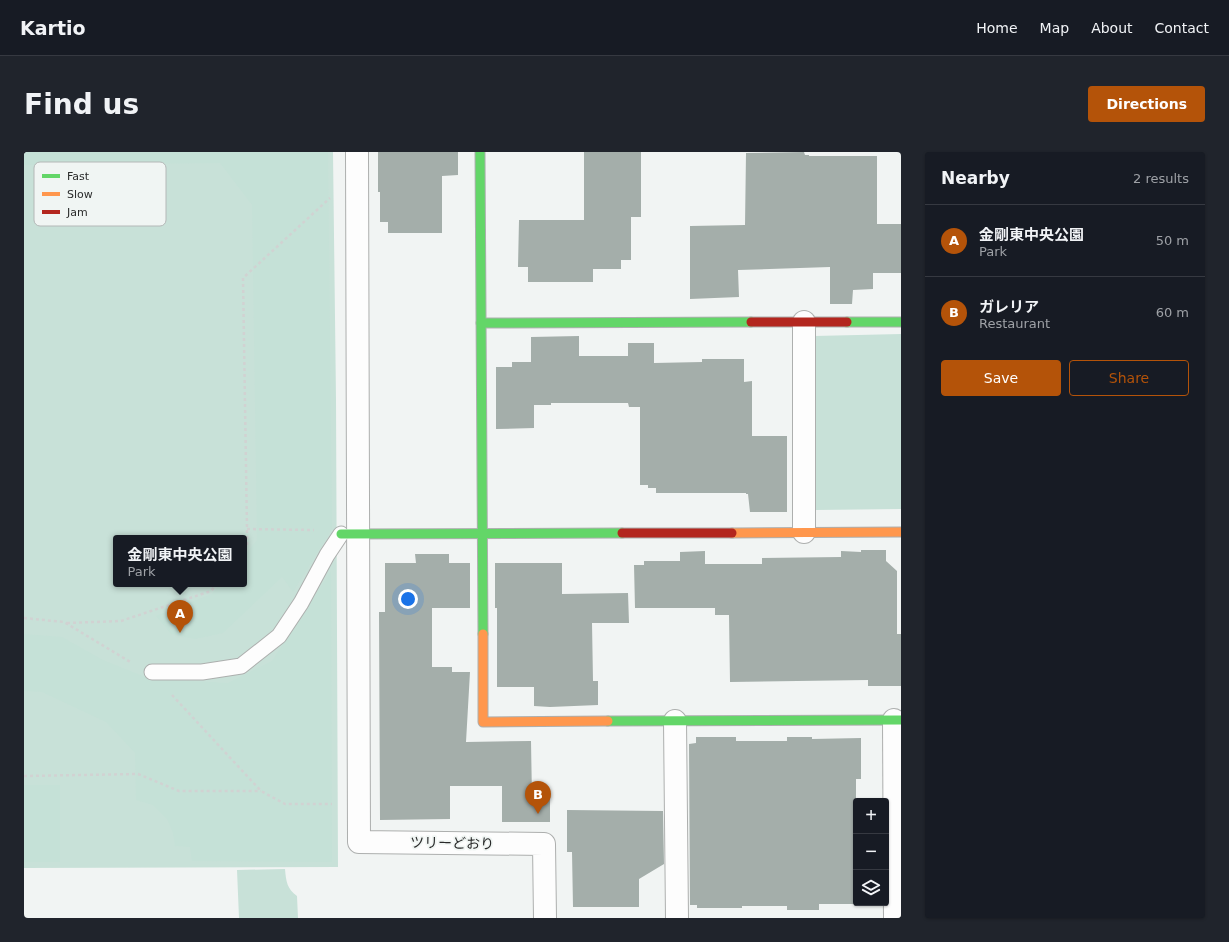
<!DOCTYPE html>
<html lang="en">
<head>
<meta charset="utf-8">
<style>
	:root { --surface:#171b24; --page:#20242c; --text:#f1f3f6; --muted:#9ea1a6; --line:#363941; --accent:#b45309 }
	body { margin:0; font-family:"DejaVu Sans","Noto Sans JP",sans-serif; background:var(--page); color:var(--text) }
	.controls { position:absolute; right:12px; bottom:12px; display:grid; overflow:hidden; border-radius:4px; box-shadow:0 1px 3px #0004 }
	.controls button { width:36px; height:36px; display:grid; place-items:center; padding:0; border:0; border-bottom:1px solid var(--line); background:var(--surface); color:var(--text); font:20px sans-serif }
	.you { position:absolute; left:384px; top:447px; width:14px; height:14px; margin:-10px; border:3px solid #fff; border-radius:50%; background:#1a73e8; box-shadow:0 0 0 6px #1a73e833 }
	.badge { display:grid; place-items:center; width:26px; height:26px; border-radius:50%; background:var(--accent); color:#fff; font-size:13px; font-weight:700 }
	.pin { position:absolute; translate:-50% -33px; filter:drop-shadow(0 1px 2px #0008) }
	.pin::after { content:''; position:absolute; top:21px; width:14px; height:12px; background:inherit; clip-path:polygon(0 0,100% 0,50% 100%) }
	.popup { position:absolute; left:89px; top:383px; width:134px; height:52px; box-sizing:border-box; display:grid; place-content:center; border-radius:4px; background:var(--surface); filter:drop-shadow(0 1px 3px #0005); font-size:13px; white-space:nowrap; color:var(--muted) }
	.popup b { font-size:15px; color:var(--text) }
	.popup::after { content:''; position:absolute; left:50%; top:100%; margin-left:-8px; border:8px solid transparent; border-top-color:var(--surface) }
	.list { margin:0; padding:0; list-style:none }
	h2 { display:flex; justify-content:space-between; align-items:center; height:52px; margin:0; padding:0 16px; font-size:17px }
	h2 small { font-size:13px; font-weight:400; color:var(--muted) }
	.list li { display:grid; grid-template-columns:26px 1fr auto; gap:12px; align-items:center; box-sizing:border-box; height:72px; padding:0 16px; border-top:1px solid var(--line) }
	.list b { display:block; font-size:15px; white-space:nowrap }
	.list p { margin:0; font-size:13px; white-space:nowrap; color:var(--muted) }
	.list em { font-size:13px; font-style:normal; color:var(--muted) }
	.actions { display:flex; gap:8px; padding:12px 16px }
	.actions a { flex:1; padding:9px 0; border:1px solid var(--accent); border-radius:4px; text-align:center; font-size:14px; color:var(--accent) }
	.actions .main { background:var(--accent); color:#fff }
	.icon { flex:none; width:22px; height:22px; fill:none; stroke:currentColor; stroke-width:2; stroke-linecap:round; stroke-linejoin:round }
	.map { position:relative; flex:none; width:877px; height:766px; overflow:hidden; border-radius:4px }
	header { display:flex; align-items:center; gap:24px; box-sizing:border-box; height:56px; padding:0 20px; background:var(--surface); border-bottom:1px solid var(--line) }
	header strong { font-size:19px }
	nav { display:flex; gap:22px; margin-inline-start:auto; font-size:14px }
	.intro { display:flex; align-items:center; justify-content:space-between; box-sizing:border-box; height:96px; padding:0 24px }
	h1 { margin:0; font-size:28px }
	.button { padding:10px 18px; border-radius:4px; background:var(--accent); color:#fff; font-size:14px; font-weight:700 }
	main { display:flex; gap:24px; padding:0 24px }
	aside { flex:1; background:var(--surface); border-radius:4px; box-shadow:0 1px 3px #0004 }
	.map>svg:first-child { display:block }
</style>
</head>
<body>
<header>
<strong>Kartio</strong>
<nav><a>Home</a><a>Map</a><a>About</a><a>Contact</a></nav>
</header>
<div class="intro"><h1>Find us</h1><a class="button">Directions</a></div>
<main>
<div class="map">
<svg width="877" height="766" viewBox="0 0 877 766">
	<rect width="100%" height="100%" fill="#f1f4f3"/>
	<!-- green -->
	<g fill="#c8e1d8" fill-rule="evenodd">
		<path d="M 0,0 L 309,0 L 312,247 L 314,715 L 0,716 ZM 92,386 L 220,386 L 220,432 L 92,432 Z"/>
		<path d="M 877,182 L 877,357 L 792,358 L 790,184 Z"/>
		<path d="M 261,717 C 262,729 263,737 273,744 L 274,766 L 215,766 L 213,718 Z"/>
	</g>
	<!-- forest -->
	<g fill="#c5e1d7">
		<path d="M 0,0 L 304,0 L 308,377 L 269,440 L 258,425 L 199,481 L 171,487 L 147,482 L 132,464 L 188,442 L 196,432 L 220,432 L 220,404 L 233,388 L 228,53 L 196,11 L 0,13 Z"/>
		<path d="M 307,419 L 308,710 L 168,709 L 166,695 L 151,694 L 149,681 L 143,667 L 129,653 L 112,648 L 111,601 L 82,570 L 18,540 L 0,539 L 0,482 L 38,485 L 79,508 L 126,527 L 204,531 L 248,509 Z"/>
		<rect x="0" y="633" width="36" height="77"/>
	</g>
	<!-- building -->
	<g fill="#a4aeaa">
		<path d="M 354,0 L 434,0 L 434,23 L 418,24 L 418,81 L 364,81 L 364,70 L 356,70 L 356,40 L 354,40 Z"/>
		<path d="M 560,0 L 617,0 L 617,65 L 607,65 L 607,108 L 597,108 L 597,117 L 569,117 L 569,130 L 504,130 L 504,115 L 494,115 L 495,68 L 560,68 Z"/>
		<path d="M 780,0 L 781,3 L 785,3 L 785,4 L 853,4 L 853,72 L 877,72 L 877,121 L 849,121 L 849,137 L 829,138 L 828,152 L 806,152 L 806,115 L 714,118 L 715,145 L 666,147 L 666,74 L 721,73 L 722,1 Z"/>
		<path d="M 555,184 L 555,204 L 604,204 L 604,191 L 630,191 L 630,211 L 678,210 L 678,207 L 720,207 L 720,230 L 728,229 L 728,284 L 763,284 L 763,360 L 726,360 L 724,342 L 722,342 L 722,341 L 632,341 L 632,336 L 624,336 L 624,333 L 616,333 L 616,255 L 605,255 L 604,251 L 527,251 L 527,253 L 510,253 L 510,276 L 472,277 L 472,215 L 488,215 L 488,210 L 507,210 L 507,185 Z"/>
		<path d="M 837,398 L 862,398 L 862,409 L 873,419 L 873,482 L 877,482 L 877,534 L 844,534 L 844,528 L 706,530 L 705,463 L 691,463 L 691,456 L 611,456 L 610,413 L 620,413 L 620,409 L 656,409 L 656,400 L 681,399 L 681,412 L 738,412 L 738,406 L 817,405 L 817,399 L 837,400 Z"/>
		<path d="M 391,402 L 425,402 L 425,411 L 446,411 L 446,456 L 408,456 L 408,515 L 428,515 L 428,520 L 446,520 L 442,590 L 507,589 L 508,646 L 526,646 L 526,670 L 478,670 L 478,634 L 426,634 L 426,667 L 356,668 L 355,460 L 361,460 L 361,411 L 392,411 Z"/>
		<path d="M 471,411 L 538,411 L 538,442 L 604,441 L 605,471 L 568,471 L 569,529 L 574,529 L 574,553 L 526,555 L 510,554 L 510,535 L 473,535 L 473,456 L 471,456 Z"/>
		<path d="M 672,585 L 712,585 L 712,589 L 763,589 L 763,585 L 788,585 L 788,587 L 837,586 L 837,627 L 832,627 L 832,752 L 795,752 L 795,758 L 763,758 L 763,754 L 718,754 L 718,756 L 673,756 L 673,753 L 666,753 L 665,592 L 672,591 Z"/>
		<path d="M 543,658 L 639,659 L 640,712 L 615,727 L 615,755 L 549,755 L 548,700 L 543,700 Z"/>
	</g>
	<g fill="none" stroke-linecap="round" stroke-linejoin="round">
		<defs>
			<path id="lane" d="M 128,520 L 178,520 L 217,514 L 255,484 L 277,451 L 303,403 L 317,382"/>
			<g id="street">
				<path d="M 333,0 L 335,690 L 520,692 L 521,766"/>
				<path d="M 780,170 L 780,380"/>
				<path d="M 870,568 L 871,766"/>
				<path d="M 651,569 L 653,766"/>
			</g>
			<g id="fast">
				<path d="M 456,0 L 459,482"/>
				<path d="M 823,170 L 877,170"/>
				<path d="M 457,171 L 727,170"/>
				<path d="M 317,382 L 598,381"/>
				<path d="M 584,569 L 877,568"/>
			</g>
			<g id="slow">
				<path d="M 708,381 L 877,380"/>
				<path d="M 459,482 L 459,570 L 584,569"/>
			</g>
			<g id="jam">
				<path d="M 727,170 L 823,170"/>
				<path d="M 598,381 L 708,381"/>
			</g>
		</defs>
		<!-- lane casing -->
		<use href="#lane" stroke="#adafae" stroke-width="17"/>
		<!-- street casing -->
		<use href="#street" stroke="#adafae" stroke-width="24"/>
		<!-- fast casing -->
		<use href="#fast" stroke="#adafae" stroke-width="11"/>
		<!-- slow casing -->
		<use href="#slow" stroke="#adafae" stroke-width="11"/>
		<!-- jam casing -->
		<use href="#jam" stroke="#adafae" stroke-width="11"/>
		<!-- path -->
		<g stroke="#d1d2d2" stroke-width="2.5" stroke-dasharray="3 3" stroke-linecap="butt">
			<path d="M 223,377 L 290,378"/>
			<path d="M 220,398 L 223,394 L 223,377 L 219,126 L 306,46"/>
			<path d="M 0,466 L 40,470 L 108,511"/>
			<path d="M 43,471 L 97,469 L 187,439 L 193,432"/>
			<path d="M 148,543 L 237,639 L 261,652 L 308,652"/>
			<path d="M 0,624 L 114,622 L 155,639 L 237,639"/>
		</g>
		<!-- lane -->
		<use href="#lane" stroke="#fdfdfd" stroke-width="15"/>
		<!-- street -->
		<use href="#street" stroke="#fdfdfd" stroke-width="22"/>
		<!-- fast -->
		<use href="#fast" stroke="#63d668" stroke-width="9"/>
		<!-- slow -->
		<use href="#slow" stroke="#ff974d" stroke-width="9"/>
		<!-- jam -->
		<use href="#jam" stroke="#b3261e" stroke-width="9"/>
	</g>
	<g text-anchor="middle" stroke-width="3.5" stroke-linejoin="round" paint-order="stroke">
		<!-- street labels -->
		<g font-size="14" fill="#292a2a" stroke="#f0f5f3">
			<text transform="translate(428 691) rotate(1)" y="5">ツリーどおり</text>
		</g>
	</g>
	<!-- legend -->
	<rect x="10" y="10" width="132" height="64" rx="6" fill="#f0f5f3" stroke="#b4b8b7" stroke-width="1"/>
	<rect x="18" y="22" width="18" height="4" fill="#63d668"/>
	<rect x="18" y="40" width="18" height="4" fill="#ff974d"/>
	<rect x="18" y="58" width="18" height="4" fill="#b3261e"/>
	<g font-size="11" fill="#292a2a">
		<text x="43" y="28">Fast</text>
		<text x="43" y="46">Slow</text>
		<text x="43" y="64">Jam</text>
	</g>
</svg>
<div class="controls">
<button>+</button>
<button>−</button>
<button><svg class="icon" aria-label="layers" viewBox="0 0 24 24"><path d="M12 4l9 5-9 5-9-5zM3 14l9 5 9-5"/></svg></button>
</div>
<div class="you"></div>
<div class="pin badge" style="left:156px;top:481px">A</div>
<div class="popup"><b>金剛東中央公園</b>Park</div>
<div class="pin badge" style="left:514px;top:662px">B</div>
</div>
<aside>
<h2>Nearby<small>2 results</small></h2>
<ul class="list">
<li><span class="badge">A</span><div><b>金剛東中央公園</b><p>Park</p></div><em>50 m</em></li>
<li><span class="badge">B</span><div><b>ガレリア</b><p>Restaurant</p></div><em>60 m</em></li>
</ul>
<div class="actions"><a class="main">Save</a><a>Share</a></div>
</aside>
</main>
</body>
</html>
